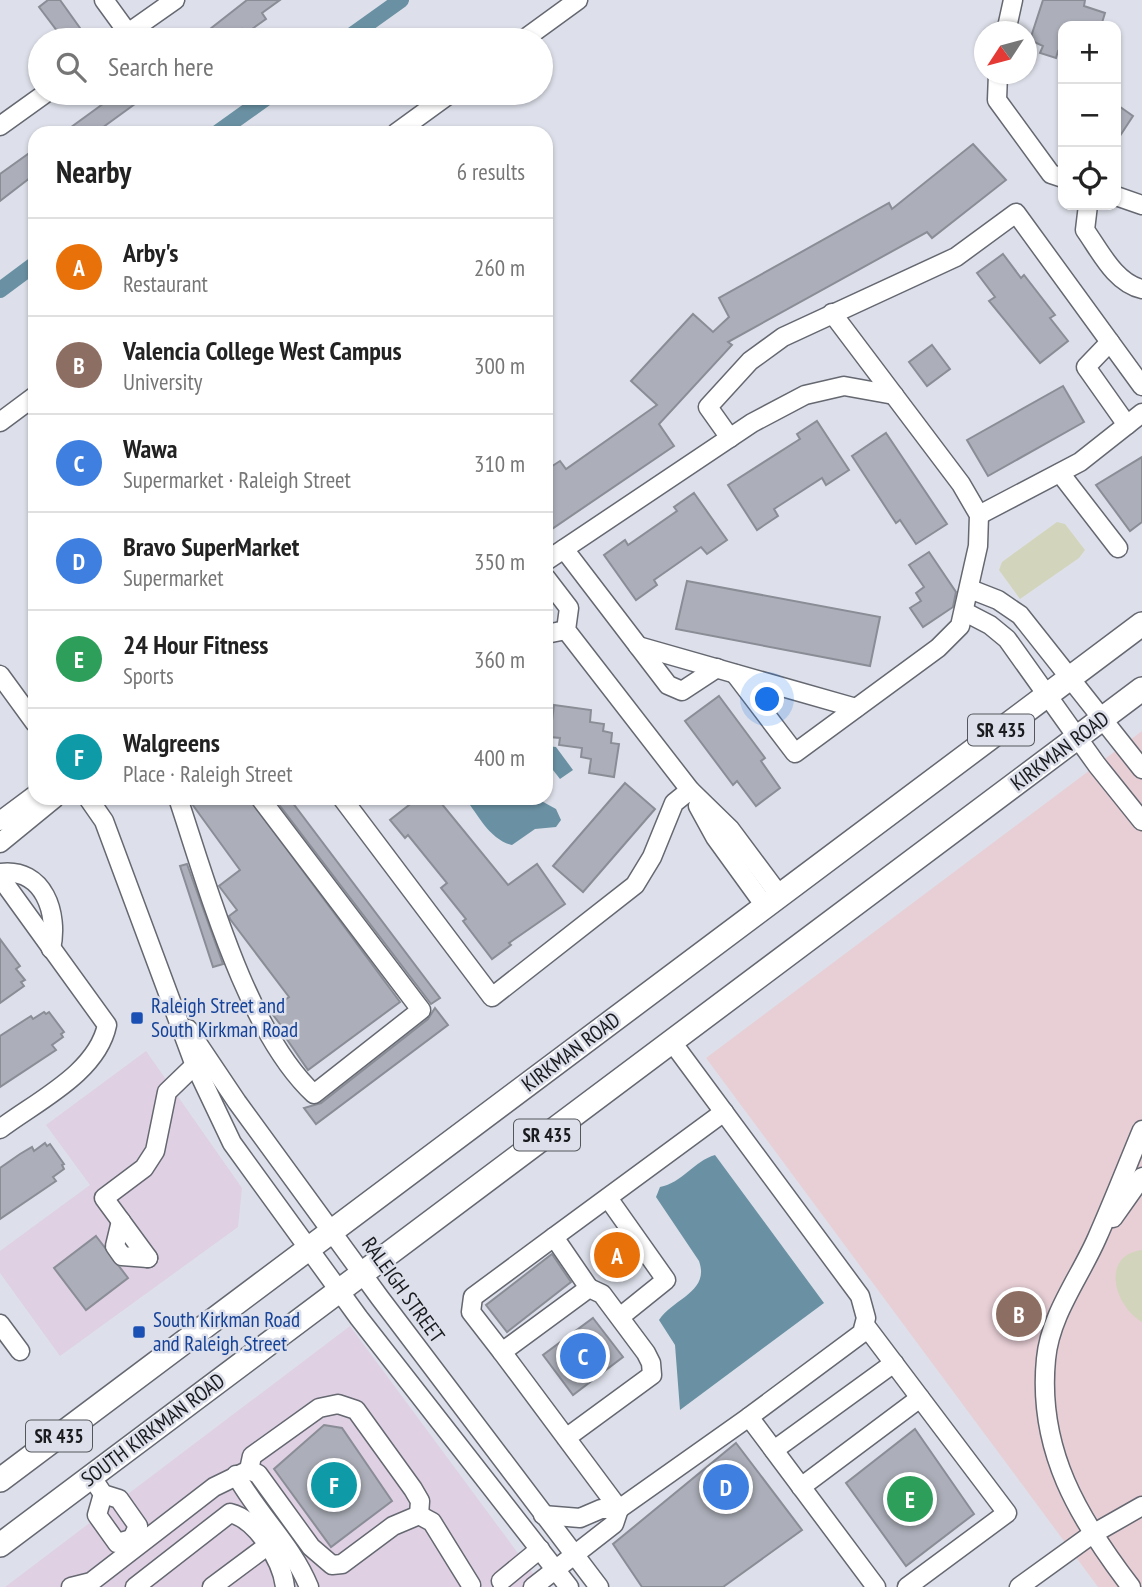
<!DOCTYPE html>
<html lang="en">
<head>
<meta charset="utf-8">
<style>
	:root { --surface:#fff; --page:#f6f6f6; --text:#222; --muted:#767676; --line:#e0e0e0; --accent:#4062d4 }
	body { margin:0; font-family:"PT Sans Narrow",sans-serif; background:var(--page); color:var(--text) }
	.controls { position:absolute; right:21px; top:21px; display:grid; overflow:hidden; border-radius:14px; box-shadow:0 2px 5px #0004 }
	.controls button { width:63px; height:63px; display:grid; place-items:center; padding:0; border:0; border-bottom:2px solid var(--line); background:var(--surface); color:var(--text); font:35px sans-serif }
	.compass { position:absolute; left:974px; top:21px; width:63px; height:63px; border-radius:50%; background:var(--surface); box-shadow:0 2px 5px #0004; rotate:234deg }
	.you { position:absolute; left:768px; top:700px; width:24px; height:24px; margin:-18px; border:5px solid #fff; border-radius:50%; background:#1a73e8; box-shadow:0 0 0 10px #1a73e833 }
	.badge { display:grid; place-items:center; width:46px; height:46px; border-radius:50%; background:var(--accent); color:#fff; font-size:23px; font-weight:700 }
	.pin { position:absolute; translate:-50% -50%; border:4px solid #fff; box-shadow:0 2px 7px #0006 }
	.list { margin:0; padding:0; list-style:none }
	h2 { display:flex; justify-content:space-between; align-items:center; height:91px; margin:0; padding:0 28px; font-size:30px }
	h2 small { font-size:23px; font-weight:400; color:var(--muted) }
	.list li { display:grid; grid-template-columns:46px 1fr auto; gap:21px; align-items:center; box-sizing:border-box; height:98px; padding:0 28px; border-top:2px solid var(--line) }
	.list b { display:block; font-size:26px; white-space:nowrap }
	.list p { margin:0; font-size:23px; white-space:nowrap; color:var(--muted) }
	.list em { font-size:23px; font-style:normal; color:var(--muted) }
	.icon { flex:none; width:38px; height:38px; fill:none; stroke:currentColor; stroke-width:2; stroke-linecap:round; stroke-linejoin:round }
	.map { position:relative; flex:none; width:1142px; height:1587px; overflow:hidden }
	.search { position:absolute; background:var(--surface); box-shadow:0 2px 5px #0004; left:28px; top:28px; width:525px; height:77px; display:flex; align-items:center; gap:18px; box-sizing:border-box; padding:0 24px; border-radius:38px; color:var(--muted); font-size:26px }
	.panel { position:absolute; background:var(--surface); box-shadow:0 2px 5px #0004; left:28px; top:126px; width:525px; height:679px; border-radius:21px }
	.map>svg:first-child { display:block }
</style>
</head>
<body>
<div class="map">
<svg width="1142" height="1587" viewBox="0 0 1142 1587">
	<rect width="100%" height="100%" fill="#dde0ea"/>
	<!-- commercial -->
	<g fill="#dfd0e3">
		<path d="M 146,1051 L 242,1188 L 238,1227 L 60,1356 L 0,1273 L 0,1251 L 90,1185 L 46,1125 Z"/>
		<path d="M 350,1326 L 543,1587 L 5,1587 Z"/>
	</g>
	<!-- education -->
	<path fill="#e8cfd6" d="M 1142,731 L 1142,1587 L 1098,1587 L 706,1058 Z"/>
	<!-- green -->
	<g fill="#d2d5bc">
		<path d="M 1057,522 L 1065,524 L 1085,550 L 1079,558 L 1020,599 L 999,570 L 1002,562 Z"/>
		<path d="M 1142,1250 L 1142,1322 C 1114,1306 1100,1255 1142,1250 Z"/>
	</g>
	<!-- water -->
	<g fill="#6a91a3">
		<path d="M 546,746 L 556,747 L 573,770 L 560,779 L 546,761 Z"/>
		<path d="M 465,798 L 536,798 L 556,809 L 561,820 L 556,827 L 535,829 L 512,845 C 490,840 478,815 465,798 Z"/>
		<path d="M 715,1155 L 824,1303 L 680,1410 L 675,1345 L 659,1320 C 674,1298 710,1292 699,1261 L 656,1197 L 660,1187 C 682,1183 694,1161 715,1155 Z"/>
	</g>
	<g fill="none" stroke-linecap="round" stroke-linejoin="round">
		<!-- canal -->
		<g stroke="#6a91a3" stroke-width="16">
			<path d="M 345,40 L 401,0"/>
			<path d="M 217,133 L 273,93"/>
			<path d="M 0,290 L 35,264"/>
		</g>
	</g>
	<!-- building -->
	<g fill="#acafb9" stroke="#8a8d96" stroke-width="2">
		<path d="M 48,0 L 60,0 L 80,28 L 64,40 L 39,7 Z"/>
		<path d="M 247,0 L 280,0 L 262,13 L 266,19 L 245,34 L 242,29 L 226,40 L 196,40 Z"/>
		<path d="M 1043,0 L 1085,0 L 1084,6 L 1105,13 L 1101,26 L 1063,26 L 1063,53 L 1058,51 L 1056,58 L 1040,53 L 1043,46 L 1030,40 Z"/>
		<path d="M 118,93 L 150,93 L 95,133 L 63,133 Z"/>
		<path d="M 1116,104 L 1133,116 L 1116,142 Z"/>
		<path d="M 973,144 L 1006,180 L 932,238 L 927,232 L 728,342 L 732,345 L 659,424 L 674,446 L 546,533 L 546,470 L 560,461 L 566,469 L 657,405 L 631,381 L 693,314 L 713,332 L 729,317 L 719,298 L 889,203 L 892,209 Z"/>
		<path d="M 35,149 L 35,174 L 0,201 L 0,174 Z"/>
		<path d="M 1003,254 L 1021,278 L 1024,275 L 1055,315 L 1050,318 L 1068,341 L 1040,363 L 989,301 L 995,297 L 977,273 Z"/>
		<path d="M 932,345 L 950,369 L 927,386 L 909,362 Z"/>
		<path d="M 1063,386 L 1084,422 L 988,476 L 967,440 Z"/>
		<path d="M 817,421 L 849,470 L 826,485 L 822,478 L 774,509 L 778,516 L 757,530 L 728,485 L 800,439 L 797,434 Z"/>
		<path d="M 886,433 L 947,524 L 916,544 L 900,520 L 896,523 L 852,456 Z"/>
		<path d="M 1142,457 L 1142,522 L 1130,531 L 1096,485 Z"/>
		<path d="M 694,493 L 727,540 L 707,554 L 701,547 L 654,580 L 657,585 L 636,600 L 604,555 L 625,540 L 628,545 L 677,511 L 674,507 Z"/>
		<path d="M 929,552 L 956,592 L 953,607 L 923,627 L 910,608 L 921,601 L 916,593 L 924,587 L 909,565 Z"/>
		<path d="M 687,581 L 880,617 L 870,666 L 676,629 Z"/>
		<path d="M 719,696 L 765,758 L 761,761 L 780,788 L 756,806 L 737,781 L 733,785 L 685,721 Z"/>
		<path d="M 554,705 L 591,710 L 590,722 L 604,724 L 603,731 L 612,733 L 611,743 L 619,744 L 614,777 L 589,773 L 591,759 L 581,757 L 582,748 L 559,745 L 560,738 L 550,737 Z"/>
		<path d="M 625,783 L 655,809 L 583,892 L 553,866 Z"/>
		<path d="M 199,798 L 249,798 L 400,1002 L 308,1070 L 286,1038 L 289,1036 L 270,1011 L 289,997 L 230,919 L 229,916 L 237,910 L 219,886 L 240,870 L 192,804 Z"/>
		<path d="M 274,798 L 289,798 L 440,998 L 431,1004 Z"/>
		<path d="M 418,798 L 437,798 L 508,885 L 537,864 L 565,904 L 509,943 L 511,945 L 492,959 L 463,921 L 466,919 L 441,888 L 447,883 L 408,835 L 405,838 L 390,820 Z"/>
		<path d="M 187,864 L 223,964 L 213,967 L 180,866 Z"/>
		<path d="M 0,939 L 20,966 L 16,969 L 25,980 L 21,982 L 24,986 L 0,1003 Z"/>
		<path d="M 435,1008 L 448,1025 L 316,1124 L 304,1108 L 321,1103 L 428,1019 Z"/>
		<path d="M 44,1012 L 46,1014 L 49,1012 L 64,1032 L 61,1034 L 63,1037 L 52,1045 L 56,1050 L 0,1087 L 0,1036 L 31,1016 L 33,1019 Z"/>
		<path d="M 45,1143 L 47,1146 L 50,1144 L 64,1164 L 62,1165 L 64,1169 L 53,1177 L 56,1181 L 0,1219 L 0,1168 L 20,1154 L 32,1147 L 34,1151 Z"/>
		<path d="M 611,1231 L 637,1268 L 622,1278 L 596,1242 Z"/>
		<path d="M 96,1236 L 128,1278 L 86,1310 L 54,1268 Z"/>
		<path d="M 552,1254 L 571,1282 L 507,1332 L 486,1305 Z"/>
		<path d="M 593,1318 L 623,1357 L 573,1395 L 543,1355 Z"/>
		<path d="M 324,1425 L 342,1428 L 392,1501 L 331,1547 L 274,1469 Z"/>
		<path d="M 915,1429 L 974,1514 L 906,1566 L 846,1483 Z"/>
		<path d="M 736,1443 L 802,1530 L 723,1587 L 642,1587 L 613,1544 Z"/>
	</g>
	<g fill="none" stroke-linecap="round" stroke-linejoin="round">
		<defs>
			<g id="minor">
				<path d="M 104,0 L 128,33"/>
				<path d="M 1006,32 L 1013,0"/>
				<path d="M 118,40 L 175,0"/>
				<path d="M 523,40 L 578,0"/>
				<path d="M 998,74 L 997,100 L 1051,174 L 1063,178"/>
				<path d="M 0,126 L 46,93"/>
				<path d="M 396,133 L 451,93"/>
				<path d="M 1116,196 L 1142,205"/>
				<path d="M 1088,205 L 1085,230 C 1100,251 1115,283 1142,289"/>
				<path d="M 1110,342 L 1086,367 L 1127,425"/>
				<path d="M 0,422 L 35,396"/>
				<path d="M 730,438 L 708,407 L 750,361 L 783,337 L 956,257 L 1016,213 L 1142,386"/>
				<path d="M 1060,473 L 1118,548"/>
				<path d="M 979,515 L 1080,462 L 1142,413"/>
				<path d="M 564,549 L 668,685 L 682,691 L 717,668"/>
				<path d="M 546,561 L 752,423 L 805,395 L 844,386 L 894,395"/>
				<path d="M 546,578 L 569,608 L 566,630 L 690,790 L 730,829 L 780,896"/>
				<path d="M 970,589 L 998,600 L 1020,615 L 1142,769"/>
				<path d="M 965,612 L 990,625 L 1007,639 L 1097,765 L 1142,821"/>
				<path d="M 546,634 L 566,630"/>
				<path d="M 638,646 L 856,708"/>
				<path d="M 735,674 L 795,753 L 938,648 L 960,626 L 978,546 L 979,515 L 961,484 L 832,313"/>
				<path d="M 0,675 L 35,723"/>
				<path d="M 88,798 L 104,821 L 194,1063 L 232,1143 L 359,1318 L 569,1587"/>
				<path d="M 178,798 C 207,885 247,1032 314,1094 L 421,1010 L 260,798"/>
				<path d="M 342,798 L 492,997 L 635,885 L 652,857 L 674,803 L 690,790"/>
				<path d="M 698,806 L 715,837 L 765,906"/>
				<path d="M 0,821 L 35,795"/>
				<path d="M 0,843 L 55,798"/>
				<path d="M 0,873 C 44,867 59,914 51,949"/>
				<path d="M 0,877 L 107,1025 C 97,1073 37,1101 0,1129"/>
				<path d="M 188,1029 L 237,1102 L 380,1298 L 599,1587"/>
				<path d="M 672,1042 L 860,1296 L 866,1318 L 862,1333 L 749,1417"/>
				<path d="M 608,1198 L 666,1280 L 620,1317"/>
				<path d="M 1113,1218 L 1142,1177"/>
				<path d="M 121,1221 L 115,1246 L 122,1256 L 148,1258"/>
				<path d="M 148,1258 L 104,1198 L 144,1168 L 155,1151 L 167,1092 L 195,1065"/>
				<path d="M 589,1288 L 554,1237 L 724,1112"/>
				<path d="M 0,1324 L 20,1351"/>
				<path d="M 865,1325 L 1007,1513 L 907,1587"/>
				<path d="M 502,1352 L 471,1312 L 473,1297 L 554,1237"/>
				<path d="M 566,1438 L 652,1375 L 651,1363 L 646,1353 L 602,1294 L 589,1288 L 502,1352 L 619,1509"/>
				<path d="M 774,1450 L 894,1363"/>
				<path d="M 249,1470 L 252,1456 L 319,1408 L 338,1404 L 356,1410 L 413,1489 L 420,1501 L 419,1515"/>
				<path d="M 236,1475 C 258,1515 292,1545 309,1587"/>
				<path d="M 91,1476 L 103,1494 L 119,1499 L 138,1526 L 132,1539"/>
				<path d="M 801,1487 L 920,1398"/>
				<path d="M 103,1494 L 97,1515 L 117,1543 L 132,1539"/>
				<path d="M 543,1515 L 580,1518 L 601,1509 L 619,1509 L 749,1417 L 876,1587"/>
				<path d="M 501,1581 L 540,1549"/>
				<path d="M 71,1587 L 91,1582 L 214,1487 L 249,1470 L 258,1474 L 311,1547 L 332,1565 L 342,1564 L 393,1526 L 419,1515 L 432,1522 L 471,1585"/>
				<path d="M 135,1587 L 230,1513 C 256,1519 282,1560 285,1587"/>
				<path d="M 212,1587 L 267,1546"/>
				<path d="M 533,1587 L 614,1524 L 619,1509"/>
				<path d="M 1019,1587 L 1091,1535 L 1142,1506"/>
				<path d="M 1131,1587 C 1079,1519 1037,1450 1046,1359 C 1050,1315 1080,1277 1097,1238 C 1113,1202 1127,1166 1142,1130"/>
			</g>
			<g id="major">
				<path d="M 0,1480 L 1142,624"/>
				<path d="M 0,1545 L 1142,689"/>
			</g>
		</defs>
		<!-- minor casing -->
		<use href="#minor" stroke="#656871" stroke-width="21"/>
		<!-- major casing -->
		<use href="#major" stroke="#656871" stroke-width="26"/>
		<!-- minor -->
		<use href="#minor" stroke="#fff" stroke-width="18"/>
		<!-- major -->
		<use href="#major" stroke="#fff" stroke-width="23"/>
	</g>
	<!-- markers -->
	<g fill="#1a4fb4" stroke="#dde0ea" stroke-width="2.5">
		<rect x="130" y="1011" width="14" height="14" rx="3.5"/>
		<rect x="132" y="1325" width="14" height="14" rx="3.5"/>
	</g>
	<g text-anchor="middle" stroke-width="5" stroke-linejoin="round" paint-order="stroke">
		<!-- shield labels -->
		<g fill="#dde0ea" stroke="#54565c" stroke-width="2">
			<rect x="968" y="714.5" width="66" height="31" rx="5"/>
			<rect x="514" y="1119.5" width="66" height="31" rx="5"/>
			<rect x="26" y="1420.5" width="66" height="31" rx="5"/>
		</g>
		<g font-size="19" font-weight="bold" fill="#1a1b1f">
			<text x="1001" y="737">SR 435</text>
			<text x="547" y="1142">SR 435</text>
			<text x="59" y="1443">SR 435</text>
		</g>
		<!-- street labels -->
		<g font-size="21" fill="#1a1b1f" stroke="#dde0ea">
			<text transform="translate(1060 751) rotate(-37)" y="7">KIRKMAN ROAD</text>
			<text transform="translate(571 1052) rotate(-37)" y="7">KIRKMAN ROAD</text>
			<text transform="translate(403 1290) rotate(54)" y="7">RALEIGH STREET</text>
			<text transform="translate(153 1430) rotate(-37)" y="7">SOUTH KIRKMAN ROAD</text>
		</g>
		<!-- transit labels -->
		<g font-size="21" fill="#164399" stroke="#dde0ea" text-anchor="start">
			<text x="151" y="1013">Raleigh Street and<tspan x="151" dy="24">South Kirkman Road</tspan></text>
			<text x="153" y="1327">South Kirkman Road<tspan x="153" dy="24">and Raleigh Street</tspan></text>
		</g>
	</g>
</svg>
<div class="controls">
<button>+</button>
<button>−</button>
<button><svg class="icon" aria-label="locate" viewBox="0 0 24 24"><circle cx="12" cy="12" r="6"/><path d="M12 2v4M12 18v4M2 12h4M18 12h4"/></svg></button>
</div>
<svg class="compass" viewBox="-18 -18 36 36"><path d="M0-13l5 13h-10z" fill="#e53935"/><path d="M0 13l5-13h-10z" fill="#767676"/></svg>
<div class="you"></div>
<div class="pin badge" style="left:617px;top:1255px;background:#e8710a">A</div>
<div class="pin badge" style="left:1019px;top:1314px;background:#8d6e63">B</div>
<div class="pin badge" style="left:583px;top:1356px;background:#3f7fe0">C</div>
<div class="pin badge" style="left:726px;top:1487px;background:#3f7fe0">D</div>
<div class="pin badge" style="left:910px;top:1499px;background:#2e9e5b">E</div>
<div class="pin badge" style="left:334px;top:1485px;background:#0f9aa8">F</div>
<div class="search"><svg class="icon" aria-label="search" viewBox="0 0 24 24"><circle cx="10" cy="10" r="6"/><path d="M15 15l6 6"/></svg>Search here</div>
<section class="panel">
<h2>Nearby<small>6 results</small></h2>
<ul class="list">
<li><span class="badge" style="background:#e8710a">A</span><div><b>Arby's</b><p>Restaurant</p></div><em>260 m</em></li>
<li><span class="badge" style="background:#8d6e63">B</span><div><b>Valencia College West Campus</b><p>University</p></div><em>300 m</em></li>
<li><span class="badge" style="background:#3f7fe0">C</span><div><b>Wawa</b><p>Supermarket · Raleigh Street</p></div><em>310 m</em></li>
<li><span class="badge" style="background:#3f7fe0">D</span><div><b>Bravo SuperMarket</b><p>Supermarket</p></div><em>350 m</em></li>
<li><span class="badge" style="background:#2e9e5b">E</span><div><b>24 Hour Fitness</b><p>Sports</p></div><em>360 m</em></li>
<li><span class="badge" style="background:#0f9aa8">F</span><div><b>Walgreens</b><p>Place · Raleigh Street</p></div><em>400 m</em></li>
</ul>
</section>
</div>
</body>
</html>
